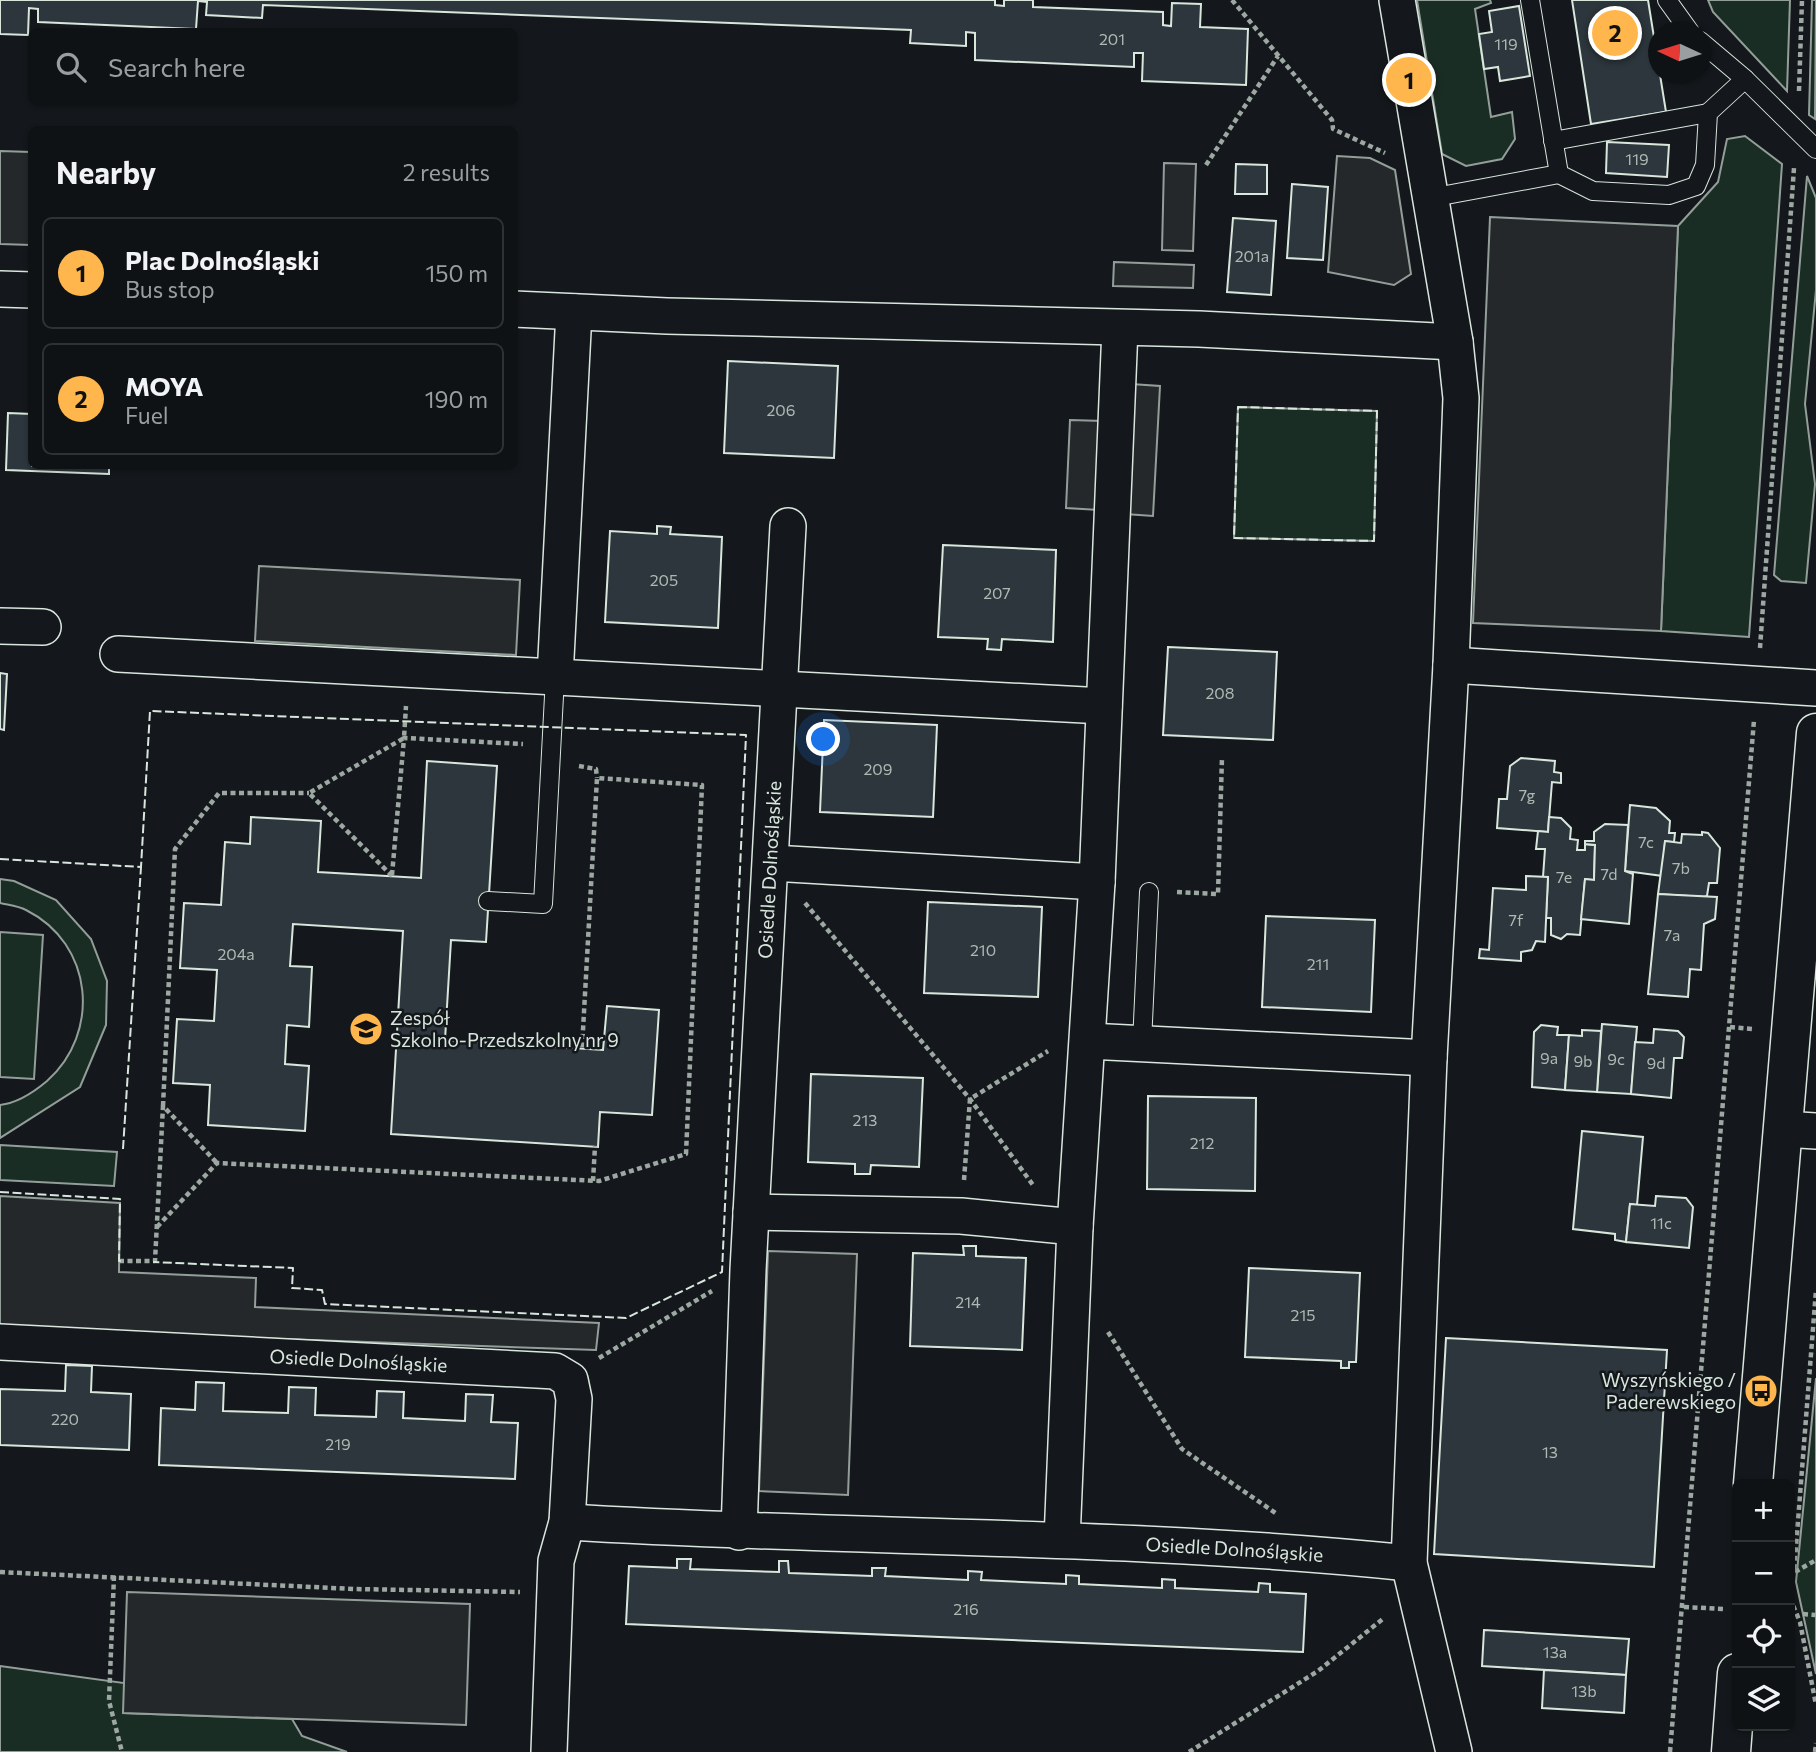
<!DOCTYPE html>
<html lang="en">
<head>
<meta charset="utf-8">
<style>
	:root { --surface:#0f1215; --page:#1d2022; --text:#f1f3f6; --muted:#9b9ea0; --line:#2f3234; --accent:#ffb74d }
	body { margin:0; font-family:Commissioner,sans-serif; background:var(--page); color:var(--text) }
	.controls { position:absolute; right:21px; bottom:21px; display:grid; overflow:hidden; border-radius:10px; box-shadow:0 2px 5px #0004 }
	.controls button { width:63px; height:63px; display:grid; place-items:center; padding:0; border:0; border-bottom:2px solid var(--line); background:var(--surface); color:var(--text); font:35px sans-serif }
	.compass { position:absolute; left:1648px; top:21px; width:63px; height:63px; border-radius:50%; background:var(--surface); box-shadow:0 2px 5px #0004; rotate:274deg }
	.you { position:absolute; left:824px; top:740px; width:24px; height:24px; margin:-18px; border:5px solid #fff; border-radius:50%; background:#1a73e8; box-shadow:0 0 0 10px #1a73e833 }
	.badge { display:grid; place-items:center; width:46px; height:46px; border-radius:50%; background:var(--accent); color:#111; font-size:23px; font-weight:700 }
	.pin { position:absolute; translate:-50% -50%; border:4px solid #fff; box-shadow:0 2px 7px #0006 }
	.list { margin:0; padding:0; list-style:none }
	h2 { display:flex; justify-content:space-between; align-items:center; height:91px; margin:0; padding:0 28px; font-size:30px }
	h2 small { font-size:23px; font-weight:400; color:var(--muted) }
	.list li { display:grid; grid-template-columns:46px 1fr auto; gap:21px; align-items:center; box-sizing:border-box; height:112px; margin:0 14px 14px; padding:0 14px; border:2px solid var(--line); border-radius:10px }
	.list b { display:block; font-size:26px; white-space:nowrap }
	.list p { margin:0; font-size:23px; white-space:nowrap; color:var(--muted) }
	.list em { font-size:23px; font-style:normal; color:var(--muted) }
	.icon { flex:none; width:38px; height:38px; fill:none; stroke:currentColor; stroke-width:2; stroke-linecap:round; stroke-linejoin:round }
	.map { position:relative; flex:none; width:1816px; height:1752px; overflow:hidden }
	.search { position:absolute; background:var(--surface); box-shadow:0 2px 5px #0004; left:28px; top:28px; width:490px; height:77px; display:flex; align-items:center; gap:18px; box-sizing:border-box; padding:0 24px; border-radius:10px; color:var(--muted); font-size:26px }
	.panel { position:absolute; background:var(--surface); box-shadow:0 2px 5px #0004; left:28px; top:126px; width:490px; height:343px; border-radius:10px }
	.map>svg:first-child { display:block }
</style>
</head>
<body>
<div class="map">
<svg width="1816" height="1752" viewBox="0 0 1816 1752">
	<rect width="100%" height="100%" fill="#14181c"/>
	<!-- green -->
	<g fill="#1a2d24" stroke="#939e99" stroke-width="2">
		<path d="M 1417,0 L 1490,0 L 1491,3 L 1475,9 L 1491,117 L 1512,112 L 1515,139 L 1502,159 L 1466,166 L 1442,154 Z"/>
		<path d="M 1708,0 L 1790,0 L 1787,91 L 1713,12 Z"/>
		<path d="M 1812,0 L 1816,0 L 1815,119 L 1809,115 Z"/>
		<path d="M 1745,136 L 1782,164 L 1749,637 L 1661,631 L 1678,226 L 1718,182 L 1727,139 Z"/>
		<path d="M 1807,176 L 1816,198 L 1816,290 L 1805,404 L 1815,484 L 1806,583 L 1781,581 L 1774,575 Z"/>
		<path d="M 1238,407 L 1377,411 L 1374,541 L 1234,538 Z"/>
		<path d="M 0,879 L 14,881 L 56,900 L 91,939 L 107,981 L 106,1025 L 80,1087 L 0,1138 L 0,1105 C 18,1103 34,1092 47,1081 C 101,1033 94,944 26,910 C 18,906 8,905 0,903 Z"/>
		<path d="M 0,932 L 43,935 L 34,1079 L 0,1077 Z"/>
		<path d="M 0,1145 L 117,1152 L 114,1186 L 0,1180 Z"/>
		<path d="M 1816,1378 L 1816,1674 L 1796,1582 Z"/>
		<path d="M 0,1666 L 124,1683 L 124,1713 L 292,1719 L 302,1736 L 347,1752 L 0,1752 Z"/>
	</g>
	<!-- parking -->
	<g fill="#24282b" stroke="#939e99" stroke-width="2">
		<path d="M 0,151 L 31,152 L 31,245 L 0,244 Z"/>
		<path d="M 1337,156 L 1370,158 L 1395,170 L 1411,274 L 1394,285 L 1328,272 Z"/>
		<path d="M 1164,163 L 1196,164 L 1193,251 L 1162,250 Z"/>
		<path d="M 1490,217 L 1678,226 L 1661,631 L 1473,623 Z"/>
		<path d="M 1114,262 L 1194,265 L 1193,288 L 1113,286 Z"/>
		<path d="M 1131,384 L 1160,386 L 1153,516 L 1125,514 Z"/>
		<path d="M 1070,420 L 1103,421 L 1099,510 L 1066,508 Z"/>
		<path d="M 259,566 L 520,580 L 516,655 L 255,641 Z"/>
		<path d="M 0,1196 L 120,1203 L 119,1272 L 256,1278 L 255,1307 L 599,1323 L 596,1350 L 0,1329 Z"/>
		<path d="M 768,1251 L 857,1254 L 848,1495 L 759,1491 Z"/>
		<path d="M 127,1592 L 470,1604 L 466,1725 L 123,1713 Z"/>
	</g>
	<!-- building -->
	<g fill="#2c363c" stroke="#d8e6dc" stroke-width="2">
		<path d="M 0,0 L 995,0 L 995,5 L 1004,6 L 1004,0 L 1033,0 L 1033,7 L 1163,12 L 1163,25 L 1171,26 L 1172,3 L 1201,4 L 1200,27 L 1248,29 L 1246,85 L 1142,81 L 1143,53 L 1134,53 L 1134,67 L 975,60 L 975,33 L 966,32 L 966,46 L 910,43 L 911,30 L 263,5 L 262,18 L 206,15 L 207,2 L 198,1 L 196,29 L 38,22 L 38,9 L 29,8 L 28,35 L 0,34 Z"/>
		<path d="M 1572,0 L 1648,0 L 1666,112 L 1591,124 Z"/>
		<path d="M 1519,6 L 1530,76 L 1500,81 L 1498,67 L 1484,69 L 1479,34 L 1492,32 L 1489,11 Z"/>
		<path d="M 1607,142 L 1669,145 L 1667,177 L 1606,173 Z"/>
		<path d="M 1236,164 L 1267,165 L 1267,194 L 1235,194 Z"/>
		<path d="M 1292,184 L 1328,187 L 1323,260 L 1287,258 Z"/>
		<path d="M 1233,218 L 1276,221 L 1271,295 L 1227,292 Z"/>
		<path d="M 728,361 L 838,366 L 834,458 L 724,453 Z"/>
		<path d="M 8,413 L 32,414 L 32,466 L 109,466 L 109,474 L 6,470 Z"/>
		<path d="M 657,526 L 671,527 L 670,534 L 722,537 L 718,628 L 605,622 L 610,531 L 657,534 Z"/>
		<path d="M 943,545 L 1056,550 L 1053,642 L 1002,639 L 1001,650 L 987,649 L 988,639 L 938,637 Z"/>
		<path d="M 1168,647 L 1277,652 L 1273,740 L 1163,735 Z"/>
		<path d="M 0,673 L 7,674 L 4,730 L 0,729 Z"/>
		<path d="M 824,720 L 937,725 L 933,817 L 820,812 Z"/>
		<path d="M 1521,758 L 1555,761 L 1554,772 L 1561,773 L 1561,783 L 1552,782 L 1548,832 L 1497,828 L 1499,799 L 1507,799 L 1510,766 Z"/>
		<path d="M 427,761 L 497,766 L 486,942 L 451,940 L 445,1040 L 603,1050 L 607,1006 L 659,1010 L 652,1115 L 600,1112 L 598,1147 L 391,1134 L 403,931 L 293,924 L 290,966 L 312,967 L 309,1027 L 287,1025 L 285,1064 L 309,1066 L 305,1131 L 208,1125 L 210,1085 L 173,1083 L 177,1019 L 214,1021 L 217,970 L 180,968 L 184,903 L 221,905 L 225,842 L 250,844 L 251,817 L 321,821 L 318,872 L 421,878 Z"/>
		<path d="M 1630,805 L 1656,808 L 1670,821 L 1669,833 L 1675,833 L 1674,842 L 1665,841 L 1663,876 L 1625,871 Z"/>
		<path d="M 1549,817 L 1561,818 L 1571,828 L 1570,839 L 1578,840 L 1577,850 L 1585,850 L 1585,844 L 1595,845 L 1594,880 L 1585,879 L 1580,935 L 1567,934 L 1561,939 L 1551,935 L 1551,918 L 1546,918 L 1548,877 L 1543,877 L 1545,849 L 1536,849 L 1538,831 L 1548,832 Z"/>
		<path d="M 1605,824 L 1628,825 L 1625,871 L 1633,874 L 1629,924 L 1581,919 L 1585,879 L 1594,880 L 1595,845 L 1585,844 L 1585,841 L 1594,841 L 1594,832 Z"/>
		<path d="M 1702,832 L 1708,833 L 1720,848 L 1717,883 L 1709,883 L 1707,896 L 1704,897 L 1658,894 L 1665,841 L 1681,843 L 1682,834 L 1702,835 Z"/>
		<path d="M 1526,876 L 1548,877 L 1545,942 L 1536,941 L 1532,950 L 1521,952 L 1521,961 L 1479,958 L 1480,949 L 1489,950 L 1493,888 L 1526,890 Z"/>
		<path d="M 1658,894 L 1717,897 L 1715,919 L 1704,924 L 1701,970 L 1690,969 L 1688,997 L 1648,994 Z"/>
		<path d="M 928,902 L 1042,907 L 1038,997 L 924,993 Z"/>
		<path d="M 1266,916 L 1375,920 L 1371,1012 L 1262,1007 Z"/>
		<path d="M 1602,1024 L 1637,1027 L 1631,1094 L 1597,1092 Z"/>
		<path d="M 1541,1025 L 1558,1027 L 1557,1035 L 1569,1035 L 1565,1090 L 1532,1087 L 1534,1032 Z"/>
		<path d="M 1654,1029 L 1678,1031 L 1684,1037 L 1682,1058 L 1674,1058 L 1671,1098 L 1631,1094 L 1635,1042 L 1653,1043 Z"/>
		<path d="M 1582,1030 L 1601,1031 L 1597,1092 L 1565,1090 L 1569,1035 L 1582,1036 Z"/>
		<path d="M 811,1074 L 923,1078 L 919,1167 L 871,1165 L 870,1174 L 855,1174 L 855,1164 L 808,1162 Z"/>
		<path d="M 1148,1096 L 1256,1098 L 1255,1191 L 1147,1189 Z"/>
		<path d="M 1582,1131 L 1643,1137 L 1637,1205 L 1630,1204 L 1626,1242 L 1615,1240 L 1615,1234 L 1573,1229 Z"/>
		<path d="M 1656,1196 L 1686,1198 L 1693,1207 L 1689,1248 L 1626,1242 L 1630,1204 L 1655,1206 Z"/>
		<path d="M 963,1246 L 976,1246 L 976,1256 L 1026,1258 L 1022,1350 L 910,1346 L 913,1253 L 964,1255 Z"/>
		<path d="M 1249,1268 L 1360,1273 L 1356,1362 L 1349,1362 L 1349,1368 L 1341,1368 L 1341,1361 L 1245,1357 Z"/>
		<path d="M 1446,1338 L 1667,1350 L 1654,1567 L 1434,1554 Z"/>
		<path d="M 66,1365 L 92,1366 L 91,1392 L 131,1394 L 129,1450 L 0,1445 L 0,1389 L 65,1391 Z"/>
		<path d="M 196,1382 L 224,1383 L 223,1411 L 288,1413 L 289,1387 L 316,1388 L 315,1415 L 376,1417 L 377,1391 L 404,1392 L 403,1418 L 465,1421 L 466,1394 L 493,1395 L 491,1422 L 518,1423 L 515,1479 L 159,1465 L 161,1408 L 195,1410 Z"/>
		<path d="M 677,1559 L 691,1559 L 690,1569 L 779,1572 L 779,1561 L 788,1561 L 789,1573 L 872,1576 L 872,1568 L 886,1568 L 885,1576 L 968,1580 L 968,1571 L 982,1572 L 981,1580 L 1066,1584 L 1066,1575 L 1079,1576 L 1079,1584 L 1162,1588 L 1162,1579 L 1175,1580 L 1175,1588 L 1258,1592 L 1259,1583 L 1270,1584 L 1270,1592 L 1306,1594 L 1303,1652 L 626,1624 L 629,1566 L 677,1568 Z"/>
		<path d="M 1484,1630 L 1629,1639 L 1626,1675 L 1482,1666 Z"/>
		<path d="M 1544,1670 L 1626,1675 L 1624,1713 L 1542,1708 Z"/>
	</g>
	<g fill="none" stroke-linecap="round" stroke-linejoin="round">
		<defs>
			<g id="service">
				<path d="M 1530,0 L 1559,174 L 1593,191 L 1669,195 L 1696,186 L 1705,165 L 1708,113 L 1745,79"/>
				<path d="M 1667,0 L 1690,32"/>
				<path d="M 1700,41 L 1745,79 L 1816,149"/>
				<path d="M 1553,141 L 1708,113"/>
				<path d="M 1430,198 L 1559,174"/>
				<path d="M 488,901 L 543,904 L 555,677"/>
				<path d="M 1142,1043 L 1149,892"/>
			</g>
			<g id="minor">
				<path d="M 1397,0 L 1455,342 L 1461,398 L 1451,665 L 1429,1058 L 1409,1563 L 1454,1752"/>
				<path d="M 0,289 L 32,290"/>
				<path d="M 514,309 L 667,316 L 1199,329 L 1455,342"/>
				<path d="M 0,626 L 43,627"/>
				<path d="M 118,654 L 1104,706"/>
				<path d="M 1451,665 L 1816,688"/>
				<path d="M 555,677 L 574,312"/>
				<path d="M 772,863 L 1097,882"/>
				<path d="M 1088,1041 L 1429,1058"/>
				<path d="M 1784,1129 L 1816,1131"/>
				<path d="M 751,1212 L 961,1216 L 1075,1227"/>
				<path id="s1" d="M 0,1342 L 555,1371 L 570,1380 L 574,1399 L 567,1522 L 556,1561 L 549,1752"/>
				<path id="s2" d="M 567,1522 C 847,1539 1129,1534 1409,1563"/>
				<path id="s3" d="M 739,1532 L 748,1270 L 788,526"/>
				<path d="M 1062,1540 L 1075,1227 L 1097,882 L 1120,328"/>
			</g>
			<g id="tertiary">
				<path d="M 1753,1484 L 1816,733"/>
				<path d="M 1731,1752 L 1737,1673"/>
			</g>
		</defs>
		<!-- service casing -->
		<use href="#service" stroke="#d8e6dc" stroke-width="20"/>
		<!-- minor casing -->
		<use href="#minor" stroke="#d8e6dc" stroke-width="38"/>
		<!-- tertiary casing -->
		<use href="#tertiary" stroke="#d8e6dc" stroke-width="41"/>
		<!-- path -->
		<g stroke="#9da8a2" stroke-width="4.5" stroke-dasharray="5 3.5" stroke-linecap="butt">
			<path d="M 1232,0 L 1332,120 L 1333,129 L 1385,153"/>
			<path d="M 1799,91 L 1802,0"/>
			<path d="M 1206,165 L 1278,56"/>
			<path d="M 1760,648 L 1794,168"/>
			<path d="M 579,766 L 596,769 L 597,778"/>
			<path d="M 392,875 L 404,738 L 523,744"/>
			<path d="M 392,876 L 309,793 L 404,738 L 406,706"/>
			<path d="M 1177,892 L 1218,894 L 1222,757"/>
			<path d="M 805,903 L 970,1099 L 1033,1185"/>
			<path d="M 1730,1027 L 1753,1029"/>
			<path d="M 163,1106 L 175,849 L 219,793 L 309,793"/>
			<path d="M 964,1180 L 970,1099 L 1048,1051"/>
			<path d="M 593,1181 L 595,1146"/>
			<path d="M 157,1227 L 217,1163 L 599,1181 L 686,1154 L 702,785 L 597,778 L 582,1048"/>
			<path d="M 119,1261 L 155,1261 L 163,1106 L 217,1163"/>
			<path d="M 1108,1332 L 1182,1449 L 1277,1514"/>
			<path d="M 599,1358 L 712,1291"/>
			<path d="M 0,1572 L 354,1589 L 520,1592"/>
			<path d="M 1795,1572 L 1816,1560"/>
			<path d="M 114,1576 L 109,1701 L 122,1752"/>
			<path d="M 1790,1576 L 1794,1572 L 1816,1290"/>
			<path d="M 1790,1598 L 1800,1622 L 1816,1705"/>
			<path d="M 1684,1607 L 1725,1609"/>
			<path d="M 1803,1614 L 1816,1615"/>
			<path d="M 1189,1752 L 1318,1671 L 1384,1618"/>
			<path d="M 1670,1752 L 1754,720"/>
			<path d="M 1815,1752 L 1816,1743"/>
		</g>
		<!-- service -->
		<use href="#service" stroke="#14181c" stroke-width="18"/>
		<!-- minor -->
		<use href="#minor" stroke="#14181c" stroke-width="35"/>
		<!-- tertiary -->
		<use href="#tertiary" stroke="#14181c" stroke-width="38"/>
		<!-- fence -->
		<g stroke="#d8e6dc" stroke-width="2" stroke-dasharray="9 3.5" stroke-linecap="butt">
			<path d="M 1238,407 L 1377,411 L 1374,541 L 1234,538 Z"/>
			<path d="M 0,859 L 141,867 L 150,711 L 746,735 L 722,1272 L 626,1318 L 325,1304 L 322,1290 L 292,1288 L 293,1268 L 153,1262"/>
			<path d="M 123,1149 L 141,867"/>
			<path d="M 0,1192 L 120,1199 L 119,1261 L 121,1261"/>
		</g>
	</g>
	<!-- icons -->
	<defs>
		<symbol id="school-disc" viewBox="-11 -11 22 22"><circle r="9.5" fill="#ffb74d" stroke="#14181c"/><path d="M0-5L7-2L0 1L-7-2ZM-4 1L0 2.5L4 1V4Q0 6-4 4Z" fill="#111"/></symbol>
		<symbol id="bus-disc" viewBox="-11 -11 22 22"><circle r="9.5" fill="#ffb74d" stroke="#14181c"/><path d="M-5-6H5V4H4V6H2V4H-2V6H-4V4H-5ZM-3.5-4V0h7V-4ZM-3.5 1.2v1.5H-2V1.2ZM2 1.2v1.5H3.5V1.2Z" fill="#111"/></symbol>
	</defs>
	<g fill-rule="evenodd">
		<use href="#school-disc" x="347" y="1010" width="38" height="38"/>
		<use href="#bus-disc" x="1742" y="1372" width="38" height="38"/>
	</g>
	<g text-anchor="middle" stroke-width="5" stroke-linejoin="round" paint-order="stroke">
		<!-- number labels -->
		<g font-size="16" fill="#adbab4">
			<text x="1112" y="45">201</text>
			<text x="1506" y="50">119</text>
			<text x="1637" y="165">119</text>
			<text x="1252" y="262">201a</text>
			<text x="781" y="416">206</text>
			<text x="664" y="586">205</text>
			<text x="997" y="599">207</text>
			<text x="1220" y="699">208</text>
			<text x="878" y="775">209</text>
			<text x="1527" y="801">7g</text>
			<text x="1646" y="848">7c</text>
			<text x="1681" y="874">7b</text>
			<text x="1609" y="880">7d</text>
			<text x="1564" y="883">7e</text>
			<text x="1516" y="926">7f</text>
			<text x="1672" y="941">7a</text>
			<text x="983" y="956">210</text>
			<text x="236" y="960">204a</text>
			<text x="1318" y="970">211</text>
			<text x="1549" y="1064">9a</text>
			<text x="1616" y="1065">9c</text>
			<text x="1583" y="1067">9b</text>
			<text x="1656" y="1069">9d</text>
			<text x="865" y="1126">213</text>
			<text x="1202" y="1149">212</text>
			<text x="1661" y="1229">11c</text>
			<text x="968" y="1308">214</text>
			<text x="1303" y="1321">215</text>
			<text x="65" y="1425">220</text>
			<text x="338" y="1450">219</text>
			<text x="1550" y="1458">13</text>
			<text x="966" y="1615">216</text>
			<text x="1555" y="1658">13a</text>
			<text x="1584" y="1697">13b</text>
		</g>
		<!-- street labels -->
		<g font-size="19" fill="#d8e6dc" stroke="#14181c">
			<text dy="7" stroke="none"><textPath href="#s3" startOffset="663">Osiedle Dolnośląskie</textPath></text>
			<text dy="7" stroke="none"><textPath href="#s1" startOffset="359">Osiedle Dolnośląskie</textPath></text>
			<text dy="7" stroke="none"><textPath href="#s2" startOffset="668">Osiedle Dolnośląskie</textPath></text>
		</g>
		<!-- poi labels -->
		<g font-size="19" fill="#d8e6dc" stroke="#14181c" text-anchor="start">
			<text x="390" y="1025">Zespół<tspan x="390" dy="22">Szkolno-Przedszkolny nr 9</tspan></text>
			<text x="1736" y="1387" text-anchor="end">Wyszyńskiego /<tspan x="1736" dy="22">Paderewskiego</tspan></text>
		</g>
	</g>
</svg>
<div class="controls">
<button>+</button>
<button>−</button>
<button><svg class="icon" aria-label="locate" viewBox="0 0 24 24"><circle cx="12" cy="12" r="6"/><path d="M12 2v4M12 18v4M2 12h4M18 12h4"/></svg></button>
<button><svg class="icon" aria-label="layers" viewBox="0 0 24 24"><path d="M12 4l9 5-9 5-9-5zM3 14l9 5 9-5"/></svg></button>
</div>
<svg class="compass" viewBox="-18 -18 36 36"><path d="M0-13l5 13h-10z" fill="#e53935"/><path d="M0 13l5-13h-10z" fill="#9b9ea0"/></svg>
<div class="you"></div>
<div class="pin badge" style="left:1409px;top:80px">1</div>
<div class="pin badge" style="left:1615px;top:33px">2</div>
<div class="search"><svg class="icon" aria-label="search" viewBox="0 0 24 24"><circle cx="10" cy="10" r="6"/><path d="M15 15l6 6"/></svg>Search here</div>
<section class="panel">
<h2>Nearby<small>2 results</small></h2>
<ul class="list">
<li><span class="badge">1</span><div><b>Plac Dolnośląski</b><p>Bus stop</p></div><em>150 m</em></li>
<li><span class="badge">2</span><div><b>MOYA</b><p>Fuel</p></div><em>190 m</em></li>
</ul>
</section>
</div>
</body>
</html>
